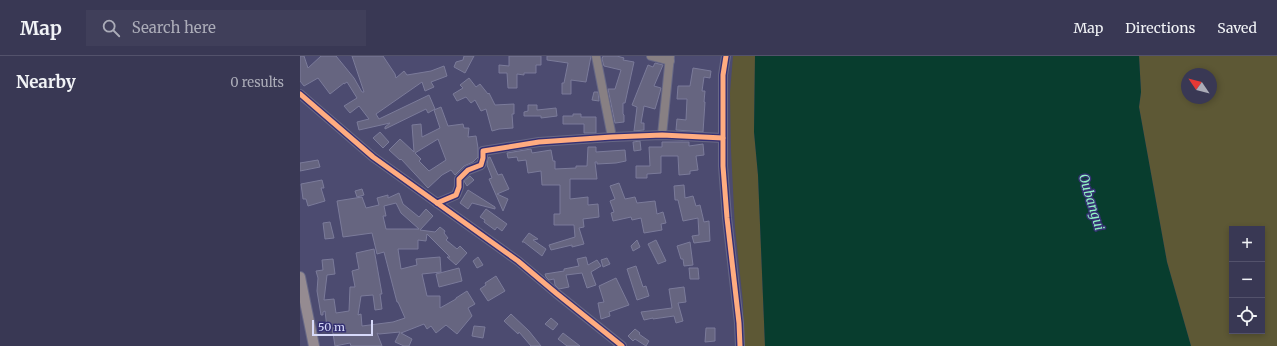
<!DOCTYPE html>
<html lang="en">
<head>
<meta charset="utf-8">
<style>
	:root { --surface:#393854; --page:#403f5a; --text:#f1f3f6; --muted:#abacb8; --line:#53526b }
	body { margin:0; font-family:Merriweather,serif; background:var(--page); color:var(--text) }
	.controls { position:absolute; right:12px; bottom:12px; display:grid; overflow:hidden; border-radius:0px; box-shadow:0 2px 6px #0003 }
	.controls button { width:36px; height:36px; display:grid; place-items:center; padding:0; border:0; border-bottom:1px solid var(--line); background:var(--surface); color:var(--text); font:20px sans-serif }
	.compass { position:absolute; left:881px; top:12px; width:36px; height:36px; border-radius:50%; background:var(--surface); box-shadow:0 2px 6px #0003; rotate:305deg }
	.scale { position:absolute; left:12px; bottom:10px; width:61px; box-sizing:border-box; padding-left:4px; border:2px solid #d7dafa; border-top:0; font-size:11px; line-height:14px; white-space:nowrap; color:#d7dafa; -webkit-text-stroke:3px #353173; paint-order:stroke }
	.list { margin:0; padding:0; list-style:none }
	h2 { display:flex; justify-content:space-between; align-items:center; height:52px; margin:0; padding:0 16px; font-size:17px }
	h2 small { font-size:13px; font-weight:400; color:var(--muted) }
	.icon { flex:none; width:22px; height:22px; fill:none; stroke:currentColor; stroke-width:2; stroke-linecap:round; stroke-linejoin:round }
	.map { position:relative; flex:none; width:977px; height:290px; overflow:hidden }
	header { display:flex; align-items:center; gap:24px; box-sizing:border-box; height:56px; padding:0 20px; background:var(--surface); border-bottom:1px solid var(--line) }
	header strong { font-size:19px }
	nav { display:flex; gap:22px; margin-inline-start:auto; font-size:14px }
	.search { width:280px; height:36px; background:var(--page); display:flex; align-items:center; gap:10px; box-sizing:border-box; padding:0 14px; border-radius:0px; color:var(--muted); font-size:15px }
	main { display:flex }
	aside { flex:1; background:var(--surface) }
	.map>svg:first-child { display:block }
</style>
</head>
<body>
<header>
<strong>Map</strong>
<div class="search"><svg class="icon" aria-label="search" viewBox="0 0 24 24"><circle cx="10" cy="10" r="6"/><path d="M15 15l6 6"/></svg>Search here</div>
<nav><a>Map</a><a>Directions</a><a>Saved</a></nav>
</header>
<main>
<aside>
<h2>Nearby<small>0 results</small></h2>
<ul class="list">
</ul>
</aside>
<div class="map">
<svg width="977" height="290" viewBox="0 0 977 290">
	<rect width="100%" height="100%" fill="#4c4b70"/>
	<!-- green -->
	<g fill="#5d5835" fill-rule="evenodd">
		<path d="M 433,0 L 455,0 L 454,76 L 458,119 L 465,290 L 444,290 L 443,246 L 435,172 L 431,94 L 430,37 Z"/>
		<path d="M 839,0 L 977,0 L 977,290 L 891,290 L 867,206 L 839,51 L 841,36 ZM 887,18 L 911,18 L 911,42 L 887,42 ZM 932,173 L 962,173 L 962,275 L 932,275 Z"/>
	</g>
	<!-- water -->
	<path fill="#083d2e" d="M 455,0 L 839,0 L 841,36 L 839,51 L 867,206 L 891,290 L 465,290 L 458,119 L 454,76 Z"/>
	<!-- building -->
	<g fill="#666580" stroke="#7b7b9a" fill-rule="evenodd">
		<path d="M 0,0 L 4,0 L 8,12 L 21,0 L 36,0 L 54,22 L 62,36 L 64,36 L 52,0 L 83,0 L 95,18 L 96,22 L 104,15 L 107,19 L 131,15 L 144,10 L 147,20 L 131,26 L 134,31 L 125,35 L 122,26 L 76,58 L 79,63 L 129,39 L 135,53 L 128,57 L 126,53 L 85,73 L 85,71 L 90,67 L 59,74 L 57,66 L 69,63 L 59,50 L 50,57 L 44,50 L 57,42 L 47,26 L 44,28 L 44,27 L 30,38 L 18,22 L 4,30 L 0,25 Z"/>
		<path d="M 164,0 L 174,0 L 165,17 L 154,11 L 156,6 L 163,4 Z"/>
		<path d="M 209,0 L 241,0 L 241,9 L 236,9 L 236,17 L 224,17 L 224,19 L 217,18 L 217,32 L 208,32 L 207,17 L 199,17 L 199,9 L 209,10 Z"/>
		<path d="M 247,0 L 291,0 L 286,26 L 271,24 L 271,38 L 262,38 L 262,27 L 264,27 L 268,7 L 247,4 Z"/>
		<path d="M 303,0 L 317,0 L 324,2 L 323,4 L 334,6 L 325,47 L 323,47 L 323,58 L 324,59 L 324,66 L 315,67 L 308,33 L 315,33 L 321,14 L 304,10 L 302,3 Z"/>
		<path d="M 355,7 L 363,9 L 354,30 L 361,32 L 358,43 L 355,53 L 344,50 L 341,67 L 344,67 L 344,74 L 334,75 L 337,51 L 332,49 L 348,9 L 353,11 Z"/>
		<path d="M 393,12 L 411,15 L 410,22 L 404,21 L 402,35 L 405,35 L 404,46 L 405,46 L 403,76 L 376,74 L 377,63 L 386,64 L 387,43 L 377,43 L 378,30 L 390,30 Z"/>
		<path d="M 169,22 L 176,31 L 180,28 L 188,38 L 189,37 L 195,49 L 214,48 L 214,58 L 212,58 L 213,72 L 199,73 L 192,75 L 186,53 L 181,55 L 175,44 L 171,47 L 166,41 L 157,45 L 153,38 L 163,32 L 160,29 Z"/>
		<path d="M 294,36 L 298,36 L 299,45 L 292,44 Z"/>
		<path d="M 228,49 L 237,49 L 237,54 L 256,52 L 257,60 L 241,62 L 241,60 L 224,60 L 224,56 L 228,55 Z"/>
		<path d="M 141,51 L 148,70 L 163,68 L 164,72 L 169,72 L 168,81 L 176,80 L 178,92 L 178,101 L 173,106 L 164,110 L 155,119 L 151,114 L 142,119 L 128,132 L 101,103 L 100,104 L 89,94 L 100,83 L 114,96 L 112,69 L 121,68 L 122,81 L 140,72 L 134,54 ZM 138,83 L 146,104 L 129,115 L 119,105 L 121,103 L 115,97 Z"/>
		<path d="M 273,58 L 281,58 L 281,61 L 296,61 L 296,77 L 284,77 L 284,68 L 263,68 L 263,60 L 273,60 Z"/>
		<path d="M 80,76 L 89,86 L 83,92 L 73,82 Z"/>
		<path d="M 340,85 L 341,94 L 334,95 L 333,86 Z"/>
		<path d="M 362,86 L 389,86 L 389,90 L 403,88 L 404,99 L 396,100 L 398,114 L 390,115 L 390,118 L 379,119 L 378,100 L 361,100 L 361,117 L 347,118 L 347,122 L 336,122 L 336,110 L 350,110 L 349,91 L 362,91 Z"/>
		<path d="M 288,91 L 296,91 L 296,96 L 325,94 L 326,105 L 316,107 L 297,108 L 297,106 L 295,106 L 297,123 L 270,123 L 270,143 L 288,141 L 288,149 L 298,148 L 299,161 L 283,163 L 284,171 L 279,172 L 284,188 L 272,191 L 272,189 L 251,194 L 249,189 L 275,181 L 274,169 L 254,169 L 254,158 L 260,158 L 260,129 L 242,129 L 241,115 L 228,117 L 226,104 L 218,105 L 217,101 L 208,102 L 207,97 L 231,93 L 232,97 L 251,94 L 253,105 L 255,105 L 255,113 L 276,112 L 276,110 L 287,110 Z"/>
		<path d="M 190,101 L 198,119 L 202,118 L 209,133 L 197,138 L 208,143 L 203,155 L 189,123 L 192,122 L 187,109 L 188,102 Z"/>
		<path d="M 18,104 L 20,111 L 0,115 L 0,107 Z"/>
		<path d="M 170,120 L 174,124 L 167,130 L 164,125 Z"/>
		<path d="M 22,124 L 24,132 L 21,132 L 25,145 L 8,150 L 6,143 L 3,143 L 1,128 Z"/>
		<path d="M 319,127 L 325,143 L 335,141 L 337,147 L 355,145 L 357,158 L 363,156 L 366,167 L 361,168 L 362,174 L 344,177 L 341,162 L 332,164 L 331,161 L 313,165 L 311,157 L 314,156 L 310,145 L 315,143 L 310,130 Z"/>
		<path d="M 384,129 L 385,142 L 393,140 L 396,150 L 400,149 L 404,166 L 409,165 L 410,185 L 394,187 L 392,180 L 399,179 L 398,162 L 383,165 L 378,144 L 375,144 L 374,130 Z"/>
		<path d="M 62,133 L 64,139 L 57,141 L 55,135 Z"/>
		<path d="M 168,134 L 195,151 L 195,153 L 172,147 L 168,153 L 160,147 Z"/>
		<path d="M 99,137 L 103,148 L 119,161 L 126,153 L 133,160 L 120,174 L 135,176 L 140,171 L 145,175 L 144,177 L 148,182 L 146,184 L 157,193 L 160,190 L 167,197 L 156,209 L 147,201 L 150,201 L 127,178 L 126,185 L 118,184 L 118,193 L 98,193 L 101,213 L 117,209 L 116,203 L 140,201 L 141,216 L 122,218 L 127,240 L 140,240 L 140,252 L 156,243 L 156,242 L 167,235 L 175,248 L 168,252 L 172,260 L 157,278 L 146,269 L 136,277 L 131,270 L 127,273 L 124,268 L 101,277 L 112,283 L 109,290 L 104,290 L 95,286 L 100,276 L 79,278 L 77,277 L 82,290 L 51,290 L 50,287 L 35,290 L 32,271 L 27,272 L 25,255 L 23,256 L 23,259 L 21,259 L 17,235 L 18,222 L 16,215 L 23,214 L 22,204 L 33,203 L 35,218 L 27,219 L 24,244 L 34,243 L 36,257 L 49,255 L 50,231 L 55,231 L 52,215 L 59,213 L 56,197 L 74,193 L 82,238 L 80,238 L 82,253 L 75,254 L 73,239 L 61,240 L 58,259 L 61,258 L 62,270 L 93,266 L 105,262 L 98,246 L 97,246 L 84,196 L 77,198 L 72,177 L 43,181 L 37,145 L 62,141 L 66,152 L 79,149 L 77,142 L 88,139 L 88,142 ZM 96,147 L 101,157 L 119,173 L 86,173 L 83,160 L 86,160 L 84,150 Z"/>
		<path d="M 186,153 L 207,168 L 202,175 L 197,171 L 195,174 L 184,166 L 185,164 L 180,161 Z"/>
		<path d="M 30,166 L 34,182 L 25,183 L 23,167 Z"/>
		<path d="M 229,177 L 238,183 L 233,184 L 246,193 L 242,200 L 224,186 L 222,186 Z"/>
		<path d="M 337,184 L 340,191 L 333,195 L 331,190 Z"/>
		<path d="M 356,184 L 366,205 L 358,208 L 348,188 Z"/>
		<path d="M 390,186 L 393,209 L 384,210 L 383,203 L 381,203 L 377,190 Z"/>
		<path d="M 178,201 L 183,209 L 177,212 L 173,205 Z"/>
		<path d="M 286,201 L 288,209 L 297,204 L 301,210 L 291,216 L 296,229 L 287,232 L 282,217 L 266,219 L 269,231 L 259,233 L 255,229 L 254,223 L 249,224 L 246,221 L 245,218 L 264,215 L 264,213 L 279,210 L 277,203 Z"/>
		<path d="M 307,202 L 310,208 L 303,211 L 301,204 Z"/>
		<path d="M 336,210 L 343,231 L 346,230 L 349,240 L 337,244 L 327,213 Z"/>
		<path d="M 159,212 L 162,225 L 139,231 L 136,218 Z"/>
		<path d="M 389,212 L 398,212 L 399,223 L 390,223 Z"/>
		<path d="M 196,220 L 205,235 L 188,245 L 180,233 L 186,229 L 185,227 Z"/>
		<path d="M 316,222 L 329,249 L 309,256 L 310,260 L 301,263 L 298,247 L 304,246 L 299,230 Z"/>
		<path d="M 384,231 L 386,246 L 378,247 L 383,265 L 376,267 L 374,260 L 353,263 L 353,262 L 344,264 L 341,256 L 372,252 L 369,233 Z"/>
		<path d="M 211,258 L 229,275 L 241,290 L 231,290 L 219,276 L 218,278 L 204,265 Z"/>
		<path d="M 251,262 L 258,268 L 253,274 L 245,268 Z"/>
		<path d="M 174,270 L 185,271 L 183,282 L 172,280 Z"/>
		<path d="M 406,272 L 415,272 L 415,285 L 405,286 Z"/>
		<path d="M 335,273 L 340,277 L 339,278 L 349,285 L 346,290 L 335,283 L 333,285 L 328,280 Z"/>
		<path d="M 263,277 L 280,290 L 267,290 L 258,283 Z"/>
	</g>
	<g fill="none" stroke-linecap="round" stroke-linejoin="round">
		<defs>
			<g id="street">
				<path d="M 296,0 L 312,81"/>
				<path d="M 351,0 L 370,5"/>
				<path d="M 426,0 L 423,19 L 423,110 L 427,162 L 439,267 L 440,290"/>
				<path d="M 0,38 L 73,101 L 218,205 L 256,237 L 322,290"/>
				<path d="M 362,79 L 370,0"/>
				<path d="M 137,147 L 156,139 L 159,131 L 159,123 L 168,114 L 181,109 L 183,102 L 183,95 L 239,86 L 312,81 L 362,79 L 423,82"/>
			</g>
			<path id="primary" d="M 0,221 L 14,290"/>
		</defs>
		<!-- street casing -->
		<use href="#street" stroke="#676886" stroke-width="10"/>
		<!-- primary casing -->
		<use href="#primary" stroke="#676886" stroke-width="12"/>
		<!-- street -->
		<use href="#street" stroke="#888083" stroke-width="8"/>
		<!-- primary -->
		<use href="#primary" stroke="#958b91" stroke-width="10"/>
		<defs>
			<g id="cycleway">
				<path d="M 426,0 L 423,19 L 423,110 L 427,162 L 439,267 L 440,290"/>
				<path d="M 0,38 L 73,101 L 218,205 L 256,237 L 322,290"/>
				<path d="M 137,147 L 156,139 L 159,131 L 159,123 L 168,114 L 181,109 L 183,102 L 183,95 L 239,86 L 312,81 L 362,79 L 423,82"/>
			</g>
		</defs>
		<!-- cycleway casing -->
		<use href="#cycleway" stroke="#353173" stroke-width="8"/>
		<!-- cycleway -->
		<use href="#cycleway" stroke="#ffac80" stroke-width="5"/>
	</g>
	<g text-anchor="middle" stroke-width="3" stroke-linejoin="round" paint-order="stroke">
		<!-- water labels -->
		<g font-size="13" font-style="italic" fill="#91f4c4" stroke="#353173">
			<text transform="translate(792 146) rotate(73)" y="5">Oubangui</text>
		</g>
	</g>
</svg>
<div class="controls">
<button>+</button>
<button>−</button>
<button><svg class="icon" aria-label="locate" viewBox="0 0 24 24"><circle cx="12" cy="12" r="6"/><path d="M12 2v4M12 18v4M2 12h4M18 12h4"/></svg></button>
</div>
<svg class="compass" viewBox="-18 -18 36 36"><path d="M0-13l5 13h-10z" fill="#e53935"/><path d="M0 13l5-13h-10z" fill="#abacb8"/></svg>
<div class="scale">50 m</div>
</div>
</main>
</body>
</html>
